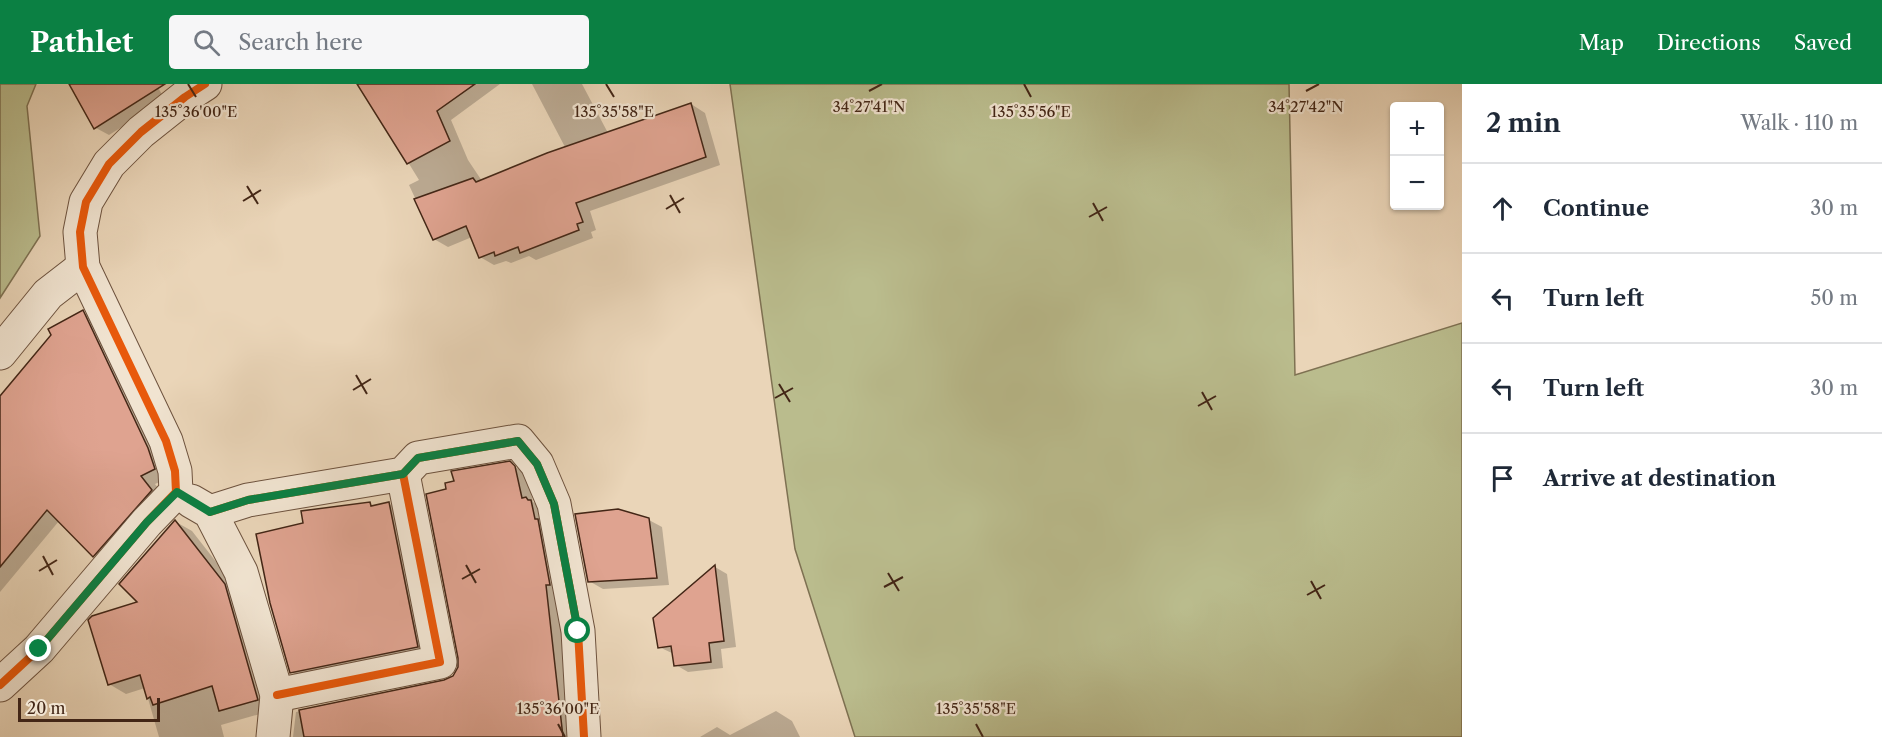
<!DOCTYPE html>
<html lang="en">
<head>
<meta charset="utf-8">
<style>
	:root { --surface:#fff; --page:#f6f6f7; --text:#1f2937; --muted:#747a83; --line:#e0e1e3; --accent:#0b8043 }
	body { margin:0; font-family:"Libre Caslon Text",serif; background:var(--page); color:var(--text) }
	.controls { position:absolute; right:18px; top:18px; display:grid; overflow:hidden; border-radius:6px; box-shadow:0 2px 4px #0004 }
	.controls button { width:54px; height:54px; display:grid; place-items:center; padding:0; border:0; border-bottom:2px solid var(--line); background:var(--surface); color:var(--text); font:30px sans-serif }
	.scale { position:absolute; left:18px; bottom:15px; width:142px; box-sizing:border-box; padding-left:6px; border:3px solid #432616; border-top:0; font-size:16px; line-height:21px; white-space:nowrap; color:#432616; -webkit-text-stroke:4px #f1e4d1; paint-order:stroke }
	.stop { position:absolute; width:18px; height:18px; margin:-14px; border:4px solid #0b8043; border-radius:50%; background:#fff }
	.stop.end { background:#0b8043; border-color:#fff; box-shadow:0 2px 6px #0008 }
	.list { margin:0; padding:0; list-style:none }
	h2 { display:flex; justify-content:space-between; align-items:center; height:78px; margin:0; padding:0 24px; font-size:26px }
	h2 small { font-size:20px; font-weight:400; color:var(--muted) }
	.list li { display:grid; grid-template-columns:39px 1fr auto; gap:18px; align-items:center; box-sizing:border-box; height:90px; padding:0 24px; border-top:2px solid var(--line) }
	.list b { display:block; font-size:22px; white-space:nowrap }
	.list em { font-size:20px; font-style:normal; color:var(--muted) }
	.icon { flex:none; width:33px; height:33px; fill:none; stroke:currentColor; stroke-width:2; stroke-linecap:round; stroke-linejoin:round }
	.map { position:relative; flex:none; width:1462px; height:653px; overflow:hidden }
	header { display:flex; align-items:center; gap:36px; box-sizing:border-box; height:84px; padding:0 30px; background:var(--accent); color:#fff }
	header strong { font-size:28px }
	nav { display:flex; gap:33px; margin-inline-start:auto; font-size:21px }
	.search { width:420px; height:54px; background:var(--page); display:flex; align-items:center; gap:15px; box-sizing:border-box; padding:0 21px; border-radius:6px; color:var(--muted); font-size:22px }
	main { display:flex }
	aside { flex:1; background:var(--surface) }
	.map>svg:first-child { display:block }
</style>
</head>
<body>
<header>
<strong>Pathlet</strong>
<div class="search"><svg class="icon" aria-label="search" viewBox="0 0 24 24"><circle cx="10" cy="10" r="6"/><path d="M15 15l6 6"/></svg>Search here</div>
<nav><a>Map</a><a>Directions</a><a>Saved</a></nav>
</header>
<main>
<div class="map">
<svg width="1462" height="653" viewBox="0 0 1462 653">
	<rect width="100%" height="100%" fill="#ead5b8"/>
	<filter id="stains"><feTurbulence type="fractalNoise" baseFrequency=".00333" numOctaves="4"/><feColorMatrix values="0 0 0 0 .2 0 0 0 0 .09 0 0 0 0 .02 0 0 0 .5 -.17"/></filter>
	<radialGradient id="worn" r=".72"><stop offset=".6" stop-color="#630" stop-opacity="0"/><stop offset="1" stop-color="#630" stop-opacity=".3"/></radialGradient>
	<!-- green -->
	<g fill="#babc8d" stroke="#7e7152" stroke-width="1.5">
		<path d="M 0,0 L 36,0 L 27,22 L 40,152 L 0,214 Z"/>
		<path d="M 730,0 L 1289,0 L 1295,291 L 1462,239 L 1462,653 L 855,653 L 795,465 Z"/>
	</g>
	<!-- shadow -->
	<g fill="#0003">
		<path d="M 70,0 L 156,0 L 165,16 L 109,51 L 96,44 Z"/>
		<path d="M 360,0 L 500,0 L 451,36 L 468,76 L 482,97 L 565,63 L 532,0 L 582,0 L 608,49 L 691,20 L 705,29 L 720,81 L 590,127 L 596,146 L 591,148 L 593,154 L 536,176 L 529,172 L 511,179 L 506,177 L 494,181 L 480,173 L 472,153 L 448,163 L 434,155 L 409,101 L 419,96 Z"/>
		<path d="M 83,228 L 97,236 L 169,394 L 155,400 L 166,415 L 108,480 L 94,472 L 59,437 L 0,508 L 0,315 Z"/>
		<path d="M 510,379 L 527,391 L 533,418 L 543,425 L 550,444 L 574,653 L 293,653 L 296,628 L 444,598 L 454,593 L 459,584 L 448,407 Z"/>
		<path d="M 370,420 L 375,423 L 389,420 L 402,427 L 430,570 L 304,596 L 291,588 Z"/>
		<path d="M 649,436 L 662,443 L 669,501 L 603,505 L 589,497 Z"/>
		<path d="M 176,438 L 192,447 L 242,511 L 274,626 L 221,641 L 224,653 L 159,653 L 145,604 L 126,610 L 109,600 L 140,519 Z"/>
		<path d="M 715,483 L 727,490 L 736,563 L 721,565 L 723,584 L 688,588 L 676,581 L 674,570 L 659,563 L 655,534 Z"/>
		<path d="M 776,627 L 792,637 L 800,653 L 700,653 L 717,643 L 730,651 Z"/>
	</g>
	<!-- building -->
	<g fill="#dfa390" stroke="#432616" stroke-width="1.5">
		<path d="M 69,0 L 165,0 L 94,45 Z"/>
		<path d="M 357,0 L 475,0 L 437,27 L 450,57 L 407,80 Z"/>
		<path d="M 691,19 L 706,73 L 576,119 L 583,138 L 577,140 L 579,146 L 520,169 L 518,163 L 495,172 L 494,168 L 479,174 L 466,142 L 433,156 L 414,115 L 473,94 L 476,98 L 547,69 Z"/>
		<path d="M 83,226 L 148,364 L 155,385 L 141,392 L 152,406 L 93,473 L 47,426 L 0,483 L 0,312 L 51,251 L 48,245 Z"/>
		<path d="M 510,377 L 515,382 L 522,414 L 526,413 L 528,416 L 531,416 L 535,435 L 538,435 L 550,501 L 546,501 L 563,653 L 304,653 L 299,626 L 444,596 L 453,592 L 458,583 L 458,574 L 426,410 L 446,405 L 445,399 L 454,397 L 451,387 Z"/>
		<path d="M 370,418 L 371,422 L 389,418 L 418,563 L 290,589 L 270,519 L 256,450 L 303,439 L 301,427 Z"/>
		<path d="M 618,425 L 649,434 L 657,494 L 588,498 L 575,430 Z"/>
		<path d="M 175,436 L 225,500 L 258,616 L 219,627 L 212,602 L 153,621 L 150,613 L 147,615 L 140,591 L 108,601 L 88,536 L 92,532 L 137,518 L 119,500 Z"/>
		<path d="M 715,481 L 724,557 L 709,559 L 711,578 L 674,582 L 671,562 L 658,564 L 653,534 Z"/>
	</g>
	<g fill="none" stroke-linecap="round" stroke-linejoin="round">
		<defs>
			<g id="minor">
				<path d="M 0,269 L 48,210 L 83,183"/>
				<path d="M 191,417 L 210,428 L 241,488 L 277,611 L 273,653"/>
				<path d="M 210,428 L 248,416 L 403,390 L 418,374 L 518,357 L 537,380 L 554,420 L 578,547 L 584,653"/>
				<path d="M 0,601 L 39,565 L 147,438 L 176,408 L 175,387 L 166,357 L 83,183 L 80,148 L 86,118 L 109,80 L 141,48 L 185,13 L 205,0"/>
				<path d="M 277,611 L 440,578 L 403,390"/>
			</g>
		</defs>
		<!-- minor casing -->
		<use href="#minor" stroke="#6d523e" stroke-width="35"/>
		<!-- minor -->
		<use href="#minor" stroke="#f1e4d1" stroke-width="33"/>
		<defs>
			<g id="cycleway">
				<path d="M 210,428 L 248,416 L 403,390 L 418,374 L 518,357 L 537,380 L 554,420 L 578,547 L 584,653"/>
				<path d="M 0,601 L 39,565 L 147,438 L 176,408 L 175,387 L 166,357 L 83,183 L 80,148 L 86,118 L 109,80 L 141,48 L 185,13 L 205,0"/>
				<path d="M 277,611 L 440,578 L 403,390"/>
			</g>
		</defs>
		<!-- cycleway casing -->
		<use href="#cycleway" stroke="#f1e4d1" stroke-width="11"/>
		<!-- cycleway -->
		<use href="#cycleway" stroke="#e8590c" stroke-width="8"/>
	</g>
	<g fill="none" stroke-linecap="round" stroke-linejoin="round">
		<!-- route -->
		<path stroke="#0b8043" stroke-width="8" d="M 39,565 L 147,438 L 177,408 L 210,428 L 248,416 L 403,390 L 418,374 L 518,357 L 537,380 L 554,420 L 578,547"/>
	</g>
	<!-- ticks -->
	<path fill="none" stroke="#432616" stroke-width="2" d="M 188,0 L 196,13M 606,0 L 614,13M 1024,0 L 1031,13M 869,7 L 882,0M 1306,7 L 1319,0M 247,102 L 258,120M 670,111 L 680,129M 243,117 L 261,106M 1093,119 L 1103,137M 666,125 L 684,114M 1089,133 L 1107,123M 356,291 L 367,310M 779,300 L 790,318M 353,306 L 371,295M 1202,308 L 1212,326M 775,314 L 793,304M 1198,322 L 1216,312M 43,472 L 53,491M 466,481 L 476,499M 39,487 L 57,476M 888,489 L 899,507M 462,495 L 480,485M 1311,497 L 1321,515M 884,503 L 903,493M 1307,511 L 1325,501M 558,640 L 565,653M 976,640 L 983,653"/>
	<g font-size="15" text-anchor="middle" fill="#432616" stroke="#f1e4d1" stroke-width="4.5" stroke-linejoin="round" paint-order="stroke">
		<text x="869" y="28">34°27'41"N</text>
		<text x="1306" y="28">34°27'42"N</text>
		<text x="196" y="33">135°36'00"E</text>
		<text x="614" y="33">135°35'58"E</text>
		<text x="1031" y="33">135°35'56"E</text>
		<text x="558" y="630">135°36'00"E</text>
		<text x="976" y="630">135°35'58"E</text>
	</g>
	<rect width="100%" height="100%" filter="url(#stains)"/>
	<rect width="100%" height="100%" fill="url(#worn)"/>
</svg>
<div class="controls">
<button>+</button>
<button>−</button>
</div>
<div class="scale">20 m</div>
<div class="stop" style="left:578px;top:547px"></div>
<div class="stop end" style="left:39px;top:565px"></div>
</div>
<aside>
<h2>2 min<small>Walk · 110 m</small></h2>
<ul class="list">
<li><svg class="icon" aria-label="ahead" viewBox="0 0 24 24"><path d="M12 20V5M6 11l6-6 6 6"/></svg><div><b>Continue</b></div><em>30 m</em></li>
<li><svg class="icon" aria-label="left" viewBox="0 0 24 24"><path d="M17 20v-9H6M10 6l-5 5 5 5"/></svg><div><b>Turn left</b></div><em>50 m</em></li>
<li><svg class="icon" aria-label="left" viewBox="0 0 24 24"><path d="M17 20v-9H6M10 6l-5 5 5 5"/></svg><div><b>Turn left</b></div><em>30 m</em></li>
<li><svg class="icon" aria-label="arrive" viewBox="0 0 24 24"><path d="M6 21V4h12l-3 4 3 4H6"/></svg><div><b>Arrive at destination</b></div></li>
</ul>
</aside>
</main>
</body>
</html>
